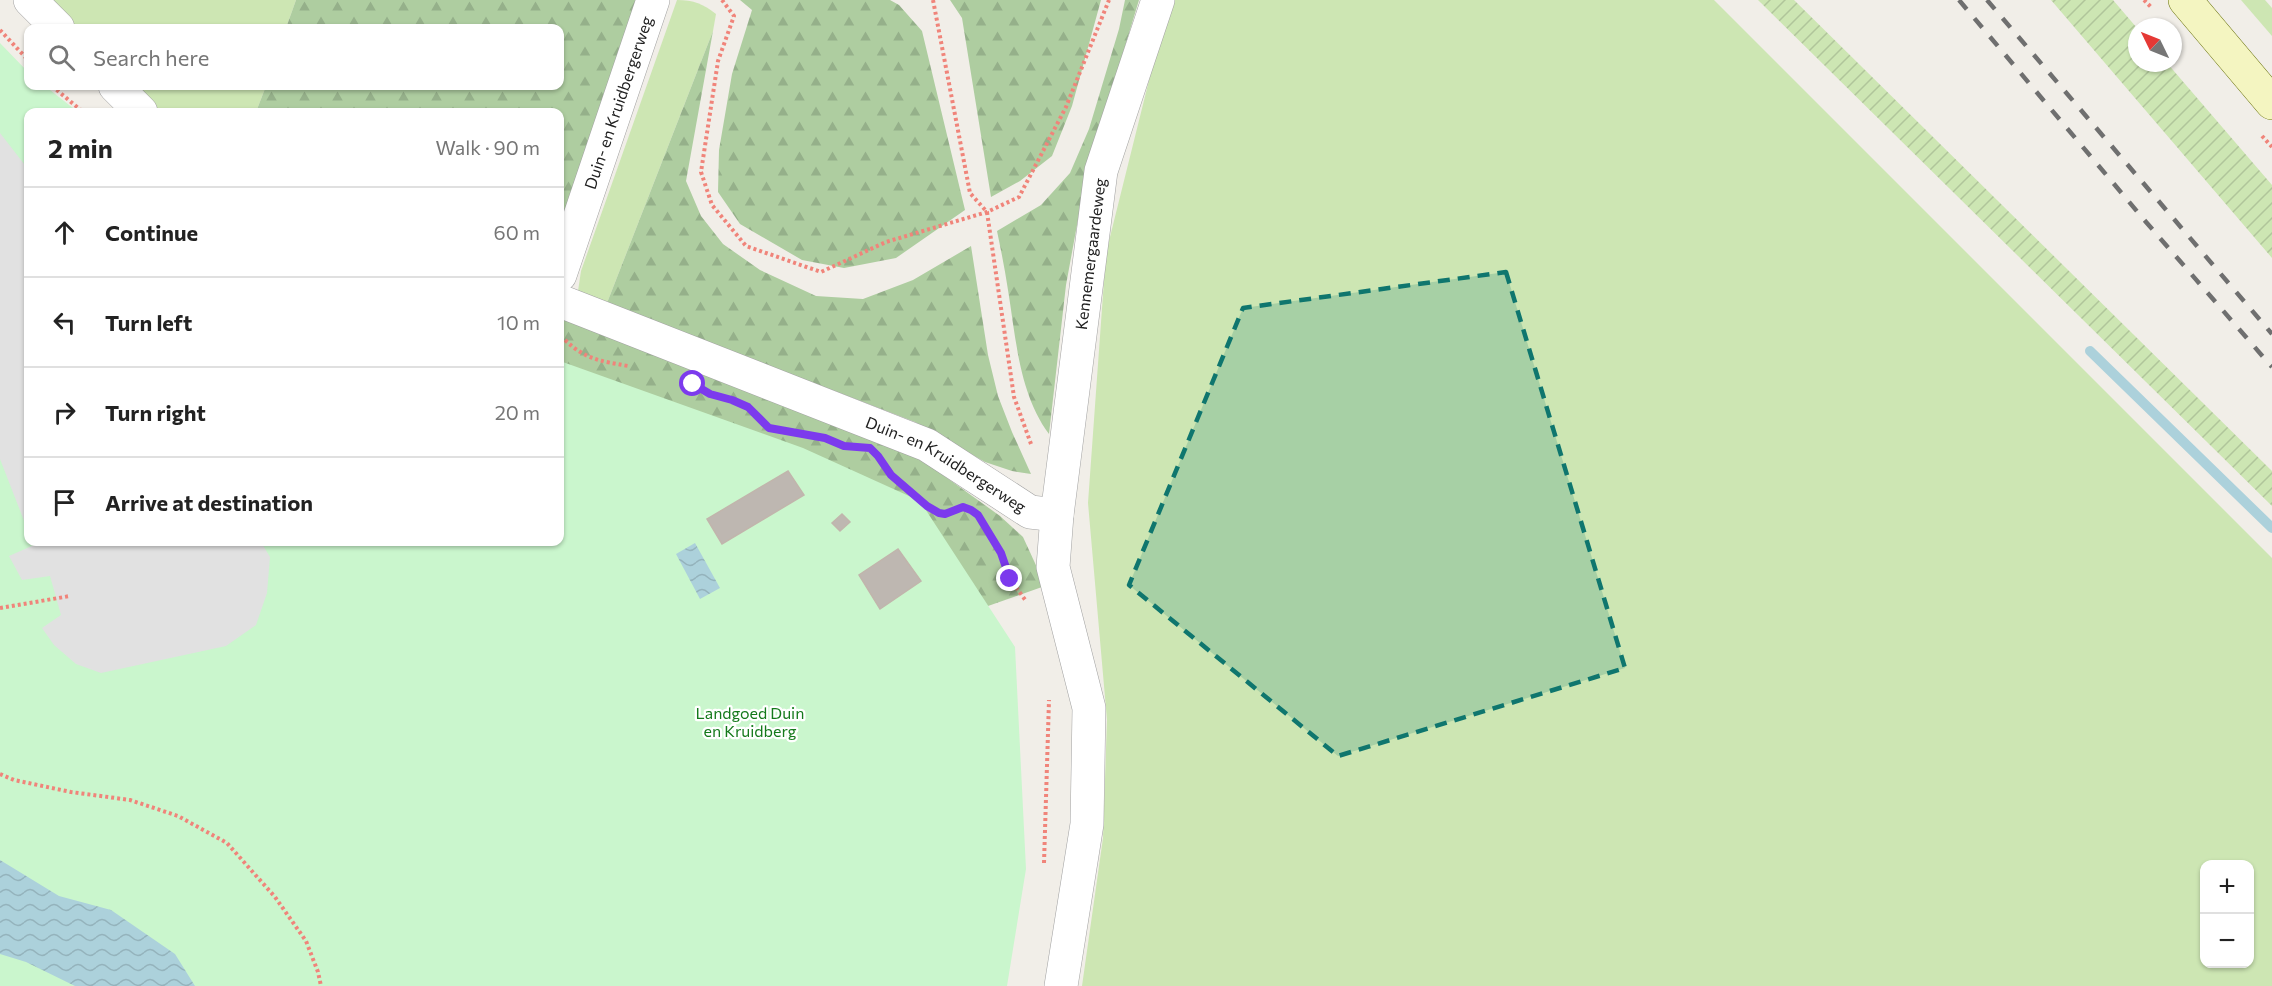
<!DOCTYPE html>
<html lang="en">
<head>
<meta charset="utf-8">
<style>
	:root { --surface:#fff; --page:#f2f2f2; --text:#222; --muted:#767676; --line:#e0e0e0 }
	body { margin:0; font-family:Commissioner,sans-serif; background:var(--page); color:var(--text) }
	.controls { position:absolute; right:18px; bottom:18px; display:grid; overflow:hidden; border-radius:12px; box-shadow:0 2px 4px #0004 }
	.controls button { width:54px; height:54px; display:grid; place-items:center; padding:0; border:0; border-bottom:2px solid var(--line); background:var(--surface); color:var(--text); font:30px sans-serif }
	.compass { position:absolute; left:2128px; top:18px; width:54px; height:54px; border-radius:50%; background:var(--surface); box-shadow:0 2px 4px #0004; rotate:313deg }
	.stop { position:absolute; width:18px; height:18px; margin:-14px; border:4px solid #7c3aed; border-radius:50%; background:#fff }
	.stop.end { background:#7c3aed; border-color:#fff; box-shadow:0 2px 6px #0008 }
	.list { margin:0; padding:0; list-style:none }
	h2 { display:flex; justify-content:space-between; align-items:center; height:78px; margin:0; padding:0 24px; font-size:26px }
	h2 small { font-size:20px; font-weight:400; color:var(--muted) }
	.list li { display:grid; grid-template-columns:39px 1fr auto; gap:18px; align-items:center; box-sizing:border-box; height:90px; padding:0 24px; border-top:2px solid var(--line) }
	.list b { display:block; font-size:22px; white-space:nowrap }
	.list em { font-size:20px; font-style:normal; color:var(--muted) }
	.icon { flex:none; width:33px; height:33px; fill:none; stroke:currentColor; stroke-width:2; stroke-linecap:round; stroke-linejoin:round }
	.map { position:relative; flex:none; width:2272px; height:986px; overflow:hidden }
	.search { position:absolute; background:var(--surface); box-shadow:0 2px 4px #0004; left:24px; top:24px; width:540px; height:66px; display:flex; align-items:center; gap:15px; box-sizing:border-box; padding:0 21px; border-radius:12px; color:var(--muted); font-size:22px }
	.panel { position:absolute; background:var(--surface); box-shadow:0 2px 4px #0004; left:24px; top:108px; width:540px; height:438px; border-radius:12px }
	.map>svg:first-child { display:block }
</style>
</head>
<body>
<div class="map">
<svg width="2272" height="986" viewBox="0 0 2272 986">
	<defs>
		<pattern id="forest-firs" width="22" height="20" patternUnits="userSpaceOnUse" patternTransform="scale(1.5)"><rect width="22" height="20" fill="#aecda0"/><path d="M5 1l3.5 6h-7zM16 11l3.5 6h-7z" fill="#95b08a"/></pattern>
		<pattern id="garden-furrows" width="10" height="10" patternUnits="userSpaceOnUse" patternTransform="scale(1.5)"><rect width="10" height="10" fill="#cde6b3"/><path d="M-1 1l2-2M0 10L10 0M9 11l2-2" fill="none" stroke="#b0c59a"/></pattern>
		<pattern id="water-waves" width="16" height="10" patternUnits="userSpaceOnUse" patternTransform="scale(1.5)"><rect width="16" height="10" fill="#acd1db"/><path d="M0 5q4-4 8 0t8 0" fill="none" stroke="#94b3bc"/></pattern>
	</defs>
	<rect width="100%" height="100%" fill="#f1eee8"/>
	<!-- grass -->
	<g fill="#cde6b3" fill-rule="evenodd">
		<path d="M 43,0 L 296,0 L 286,28 L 68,28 Z"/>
		<path d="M 677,0 C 694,0 703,4 716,14 L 713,31 L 607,303 L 578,291 L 581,271 Z"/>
		<path d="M 1169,0 L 1714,0 L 2272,558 L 2272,986 L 1082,986 L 1103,838 L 1107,720 L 1088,503 L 1106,253 ZM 2204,864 L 2250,864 L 2250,964 L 2204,964 Z"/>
		<path d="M 2241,0 L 2265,0 L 2272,8 L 2272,36 Z"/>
		<path d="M 122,86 L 266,86 L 256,112 L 156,112 Z"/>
	</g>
	<!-- forest -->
	<g fill="url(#forest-firs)">
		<path d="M 296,0 L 643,0 L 560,231 L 560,112 L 256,112 L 266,86 L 560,86 L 560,28 L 286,28 Z"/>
		<path d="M 740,0 L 890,0 L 899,5 L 922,31 L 965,210 L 896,258 L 844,268 L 802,260 L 740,224 L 718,192 L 719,150 L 732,74 L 752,10 Z"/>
		<path d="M 950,0 L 1101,0 L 1072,106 L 1052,156 L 1020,181 L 991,197 L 962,18 Z"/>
		<path d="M 1125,0 L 1139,0 L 1086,176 L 1066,285 L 1049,434 C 1019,393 1016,339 1008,290 C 1005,270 1001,250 997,231 L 1041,205 L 1070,173 L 1089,129 L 1119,29 Z"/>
		<path d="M 713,31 L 686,181 L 701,216 L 723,244 L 760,270 L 816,296 L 863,299 L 913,280 L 971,246 L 988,355 L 998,396 L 1012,432 L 1031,474 L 1012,471 L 985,462 L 915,422 L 607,303 Z"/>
		<path d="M 560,315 L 911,452 L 1000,516 L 1023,537 L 1040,574 L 1042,587 L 988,606 L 560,542 Z"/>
	</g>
	<!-- park -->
	<path fill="#caf6cd" d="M 0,43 L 28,72 L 28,86 L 45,86 L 78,112 L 28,112 L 28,542 L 560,542 L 560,361 L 803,448 L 920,501 L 1015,647 L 1026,869 L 1007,986 L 0,986 Z"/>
	<!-- garden -->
	<g fill="url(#garden-furrows)">
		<path d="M 1758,0 L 1794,0 L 2272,471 L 2272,506 Z"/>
		<path d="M 2051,0 L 2113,0 L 2137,28 L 2137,63 L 2167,63 L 2272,185 L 2272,258 Z"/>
	</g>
	<!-- parking -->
	<g fill="#e1e1e1">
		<path d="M 0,133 L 28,169 L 28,531 L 0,459 Z"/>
		<path d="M 33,542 L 261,542 L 270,557 L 267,593 L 256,625 L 226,646 L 101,673 L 76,664 L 54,645 L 42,628 L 61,615 L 50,576 L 22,580 L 9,556 L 34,545 Z"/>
	</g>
	<!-- water -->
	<g fill="url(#water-waves)">
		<path d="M 695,543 L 720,588 L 700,599 L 676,554 Z"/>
		<path d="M 0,860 L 59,896 L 111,910 L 175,954 L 195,986 L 75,986 L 26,962 L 0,954 Z"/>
	</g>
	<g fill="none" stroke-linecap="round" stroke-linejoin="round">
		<!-- stream -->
		<path stroke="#acd1db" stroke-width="10" d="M 2090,351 L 2272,528"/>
	</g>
	<!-- building -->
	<g fill="#beb7b1" stroke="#c1b5ac" stroke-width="1.5">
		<path d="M 788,471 L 804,495 L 722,544 L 707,519 Z"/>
		<path d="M 842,514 L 850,522 L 840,531 L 832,523 Z"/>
		<path d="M 898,549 L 921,581 L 880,609 L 859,575 Z"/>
	</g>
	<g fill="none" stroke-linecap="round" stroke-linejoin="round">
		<defs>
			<g id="street">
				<path d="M 30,0 L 58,28"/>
				<path d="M 115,86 L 141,112"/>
				<path id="s1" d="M 560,275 L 653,0"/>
				<path id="s2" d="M 560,301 L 927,445 L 1030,512 L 1057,515"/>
				<path id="s3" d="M 1061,986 L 1087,824 L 1089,708 L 1053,567 L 1057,515 L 1101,171 L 1158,0"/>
			</g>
			<path id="secondary" d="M 2185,0 L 2272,103"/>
		</defs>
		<!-- street casing -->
		<use href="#street" stroke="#a2a2a2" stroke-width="34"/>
		<!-- secondary casing -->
		<use href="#secondary" stroke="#69720d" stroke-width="34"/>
		<!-- path -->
		<g stroke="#f0847a" stroke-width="4" stroke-dasharray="3 3" stroke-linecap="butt">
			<path d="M 722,0 L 734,16 L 718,61 L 701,172 L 712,205 L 746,246 L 821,272 L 886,242 L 987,212 L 1019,197 L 1066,107 L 1109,0"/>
			<path d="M 933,0 L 970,193 L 987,212 L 1014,397 L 1031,444"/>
			<path d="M 2144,0 L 2152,8"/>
			<path d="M 0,30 L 28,60"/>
			<path d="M 52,86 L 83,112"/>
			<path d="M 2262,136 L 2272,147"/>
			<path d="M 565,340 C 586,360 601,361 628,366"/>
			<path d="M 756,416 L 769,428 L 795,431"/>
			<path d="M 884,466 C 892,477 926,510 939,513 C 946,516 955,509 962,507"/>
			<path d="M 983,524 L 1001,553 L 1010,579 L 1026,601"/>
			<path d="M 0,608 L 70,596"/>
			<path d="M 0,774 L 14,780 L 71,792 L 130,800 L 178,816 L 227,843 L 275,897 L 306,941 L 318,972 L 321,986"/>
			<path d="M 1044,863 L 1049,700"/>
		</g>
		<!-- street -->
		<use href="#street" stroke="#fff" stroke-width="33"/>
		<!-- secondary -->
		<use href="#secondary" stroke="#f4f5c1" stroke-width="33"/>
		<!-- rail -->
		<g stroke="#6f6f6f" stroke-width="4.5" stroke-dasharray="12 12" stroke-linecap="butt">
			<path d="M 1959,0 L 2146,222 L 2272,367"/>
			<path d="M 1987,0 L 2272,334"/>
		</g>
	</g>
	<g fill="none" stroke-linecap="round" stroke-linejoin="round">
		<!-- route -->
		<path stroke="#7c3aed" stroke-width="8" d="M 693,384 L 710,394 L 732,400 L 748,407 L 769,428 L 825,438 L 844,446 L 870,448 L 878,456 L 891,475 L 927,506 L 939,513 L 945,514 L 963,507 L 971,510 L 978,515 L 1001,553 L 1010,579"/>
	</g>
	<!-- marked area -->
	<path fill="#0f766e" fill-opacity="0.2" stroke="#0f766e" stroke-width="4.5" stroke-dasharray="12 8" stroke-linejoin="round" d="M 1506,272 L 1625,668 L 1338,756 L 1129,585 L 1243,308 Z"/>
	<g text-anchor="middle" stroke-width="4.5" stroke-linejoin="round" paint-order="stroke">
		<!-- street labels -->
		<g font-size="16" fill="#212121" stroke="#fff">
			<text dy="6" stroke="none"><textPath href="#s1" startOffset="182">Duin- en Kruidbergerweg</textPath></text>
			<text dy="6" stroke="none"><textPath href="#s3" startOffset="741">Kennemergaardeweg</textPath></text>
			<text dy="6" stroke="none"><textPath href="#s2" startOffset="420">Duin- en Kruidbergerweg</textPath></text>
		</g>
		<!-- park labels -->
		<g font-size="16" fill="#14791b" stroke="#fff">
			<text x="750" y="719">Landgoed Duin<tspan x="750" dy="18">en Kruidberg</tspan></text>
		</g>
	</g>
</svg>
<div class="controls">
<button>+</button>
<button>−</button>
</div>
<svg class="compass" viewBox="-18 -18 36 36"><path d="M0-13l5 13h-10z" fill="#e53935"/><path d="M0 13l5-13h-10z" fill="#767676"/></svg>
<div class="stop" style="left:693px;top:384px"></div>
<div class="stop end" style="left:1010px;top:579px"></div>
<div class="search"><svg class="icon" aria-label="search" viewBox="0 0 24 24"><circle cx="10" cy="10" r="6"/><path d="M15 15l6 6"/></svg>Search here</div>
<section class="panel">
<h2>2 min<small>Walk · 90 m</small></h2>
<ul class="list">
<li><svg class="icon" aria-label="ahead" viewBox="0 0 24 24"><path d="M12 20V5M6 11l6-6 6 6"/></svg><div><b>Continue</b></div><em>60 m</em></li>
<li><svg class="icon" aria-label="left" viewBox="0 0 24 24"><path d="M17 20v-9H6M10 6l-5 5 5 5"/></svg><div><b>Turn left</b></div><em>10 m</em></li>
<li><svg class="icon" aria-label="right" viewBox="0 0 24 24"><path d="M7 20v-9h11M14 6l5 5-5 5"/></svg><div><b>Turn right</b></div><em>20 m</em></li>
<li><svg class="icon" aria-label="arrive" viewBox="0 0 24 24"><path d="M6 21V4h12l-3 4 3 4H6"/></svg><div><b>Arrive at destination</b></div></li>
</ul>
</section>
</div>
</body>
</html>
